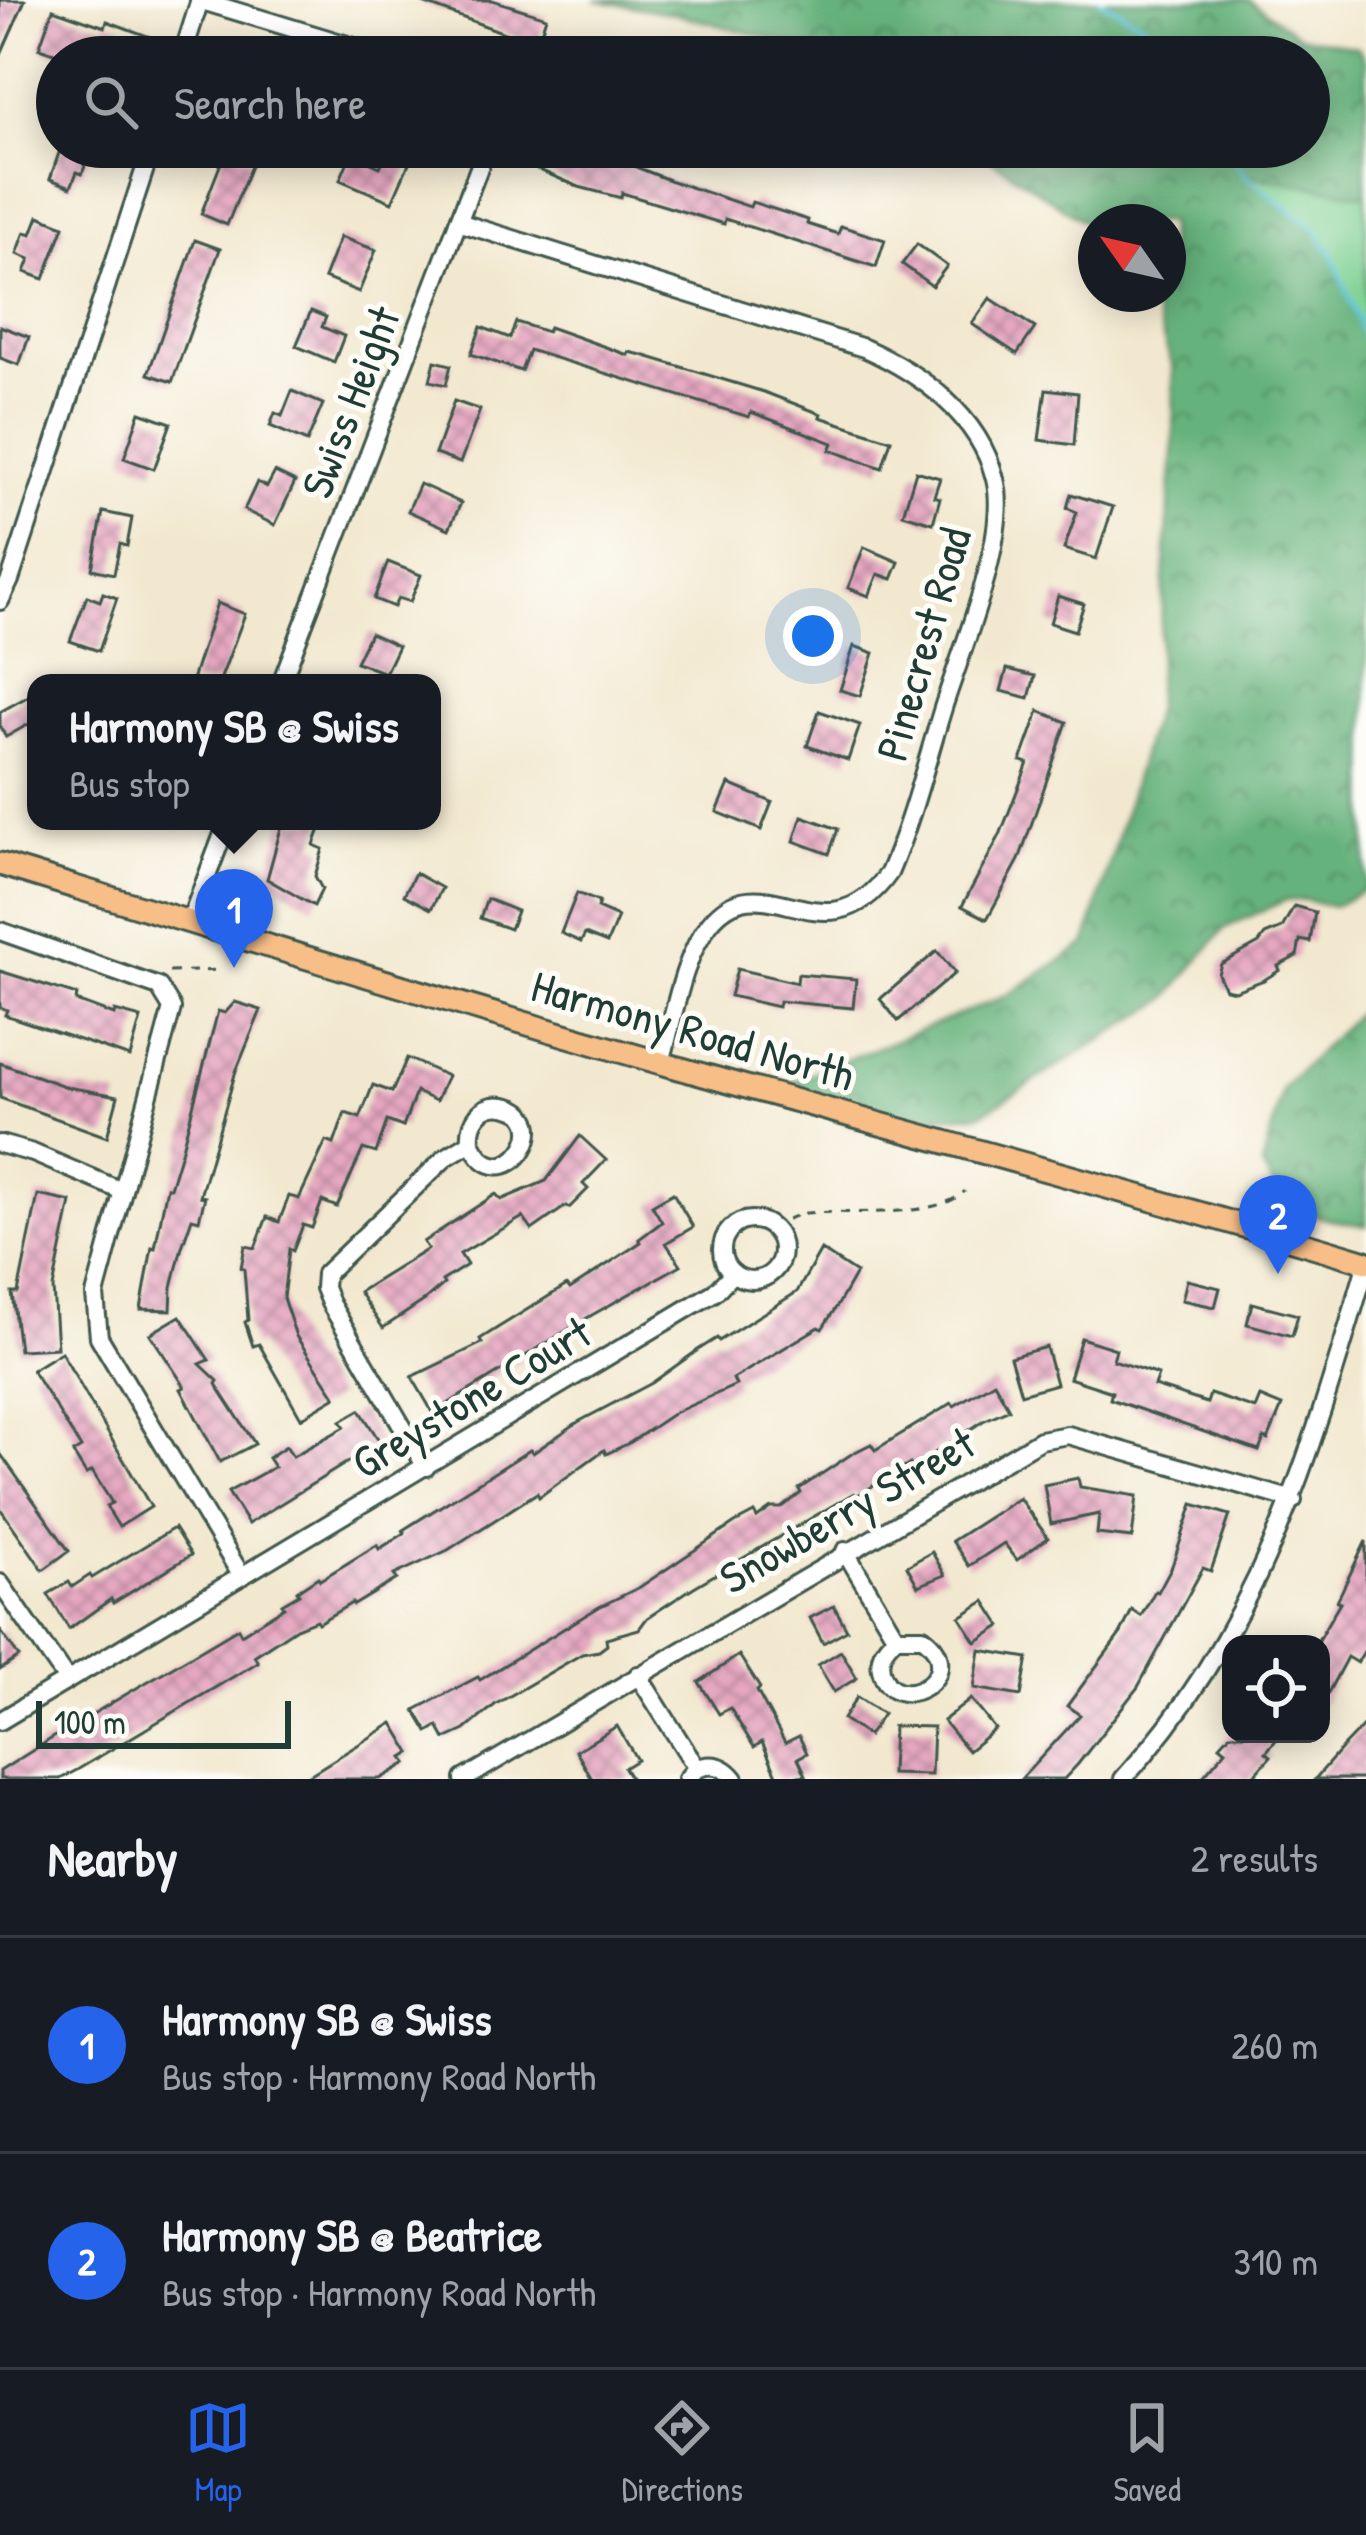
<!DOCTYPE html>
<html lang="en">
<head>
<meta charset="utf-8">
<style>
	:root { --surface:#171b24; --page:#242831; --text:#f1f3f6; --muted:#9ea1a6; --line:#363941; --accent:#2563eb }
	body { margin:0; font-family:"Patrick Hand",sans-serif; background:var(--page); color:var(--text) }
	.controls { position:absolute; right:36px; bottom:36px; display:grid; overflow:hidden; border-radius:24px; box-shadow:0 6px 30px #0003 }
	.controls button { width:108px; height:108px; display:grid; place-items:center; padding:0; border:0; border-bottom:3px solid var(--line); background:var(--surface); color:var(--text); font:60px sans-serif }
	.compass { position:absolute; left:1078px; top:204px; width:108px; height:108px; border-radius:50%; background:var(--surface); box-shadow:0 6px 30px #0003; rotate:304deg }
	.scale { position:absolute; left:36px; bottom:30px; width:255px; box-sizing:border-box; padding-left:12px; border:6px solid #1f3d34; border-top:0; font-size:33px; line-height:42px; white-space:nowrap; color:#1f3d34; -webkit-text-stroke:9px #fdfcf7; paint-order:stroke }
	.you { position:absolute; left:813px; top:636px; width:42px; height:42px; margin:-30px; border:9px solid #fff; border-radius:50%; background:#1a73e8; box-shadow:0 0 0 18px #1a73e833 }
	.badge { display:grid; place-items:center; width:78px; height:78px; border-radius:50%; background:var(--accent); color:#fff; font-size:39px; font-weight:700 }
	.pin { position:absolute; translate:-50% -99px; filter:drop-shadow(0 3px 6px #0008) }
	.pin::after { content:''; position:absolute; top:63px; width:42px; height:36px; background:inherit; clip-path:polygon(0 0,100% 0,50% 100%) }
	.popup { position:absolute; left:27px; top:674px; width:414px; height:156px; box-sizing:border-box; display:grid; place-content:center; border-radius:24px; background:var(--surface); filter:drop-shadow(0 3px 9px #0005); font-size:39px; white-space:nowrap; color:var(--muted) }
	.popup b { font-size:45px; color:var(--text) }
	.popup::after { content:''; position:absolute; left:50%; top:100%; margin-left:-24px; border:24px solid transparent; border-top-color:var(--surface) }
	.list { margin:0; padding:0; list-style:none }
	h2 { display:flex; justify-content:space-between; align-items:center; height:156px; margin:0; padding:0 48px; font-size:51px }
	h2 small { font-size:39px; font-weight:400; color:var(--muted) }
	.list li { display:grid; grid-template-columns:78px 1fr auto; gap:36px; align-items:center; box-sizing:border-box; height:216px; padding:0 48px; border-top:3px solid var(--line) }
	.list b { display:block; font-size:45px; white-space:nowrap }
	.list p { margin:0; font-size:39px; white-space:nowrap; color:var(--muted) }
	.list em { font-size:39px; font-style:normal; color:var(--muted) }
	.icon { flex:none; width:66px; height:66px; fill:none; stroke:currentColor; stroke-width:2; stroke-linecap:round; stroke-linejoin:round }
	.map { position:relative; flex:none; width:1366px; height:1779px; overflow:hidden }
	.search { position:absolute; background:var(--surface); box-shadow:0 6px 30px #0003; left:36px; right:36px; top:36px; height:132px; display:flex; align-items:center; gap:30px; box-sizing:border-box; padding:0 42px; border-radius:66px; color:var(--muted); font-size:45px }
	.sheet { height:588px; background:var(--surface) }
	nav { display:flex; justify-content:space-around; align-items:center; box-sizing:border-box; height:168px; border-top:3px solid var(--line); background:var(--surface); font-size:33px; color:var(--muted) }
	nav a { display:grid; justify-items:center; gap:6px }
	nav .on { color:var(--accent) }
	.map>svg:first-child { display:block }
</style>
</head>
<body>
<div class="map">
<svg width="1366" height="1779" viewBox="0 0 1366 1779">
	<defs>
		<pattern id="forest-crowns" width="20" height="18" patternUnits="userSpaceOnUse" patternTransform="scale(3)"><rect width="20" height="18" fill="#66b27c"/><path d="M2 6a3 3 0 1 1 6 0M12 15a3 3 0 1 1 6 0" fill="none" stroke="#539266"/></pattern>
		<pattern id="building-cross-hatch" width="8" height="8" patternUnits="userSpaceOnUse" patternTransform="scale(3)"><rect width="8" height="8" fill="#e6a7c1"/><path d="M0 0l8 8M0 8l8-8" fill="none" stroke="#ba899e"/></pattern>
	</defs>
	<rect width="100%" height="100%" fill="#fdfcf7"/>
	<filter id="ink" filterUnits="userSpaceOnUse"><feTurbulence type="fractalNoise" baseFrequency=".00833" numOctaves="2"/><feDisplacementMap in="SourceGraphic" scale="24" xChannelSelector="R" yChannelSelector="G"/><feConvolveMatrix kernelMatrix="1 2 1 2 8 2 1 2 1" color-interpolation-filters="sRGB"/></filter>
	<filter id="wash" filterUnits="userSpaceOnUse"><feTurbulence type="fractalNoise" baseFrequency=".004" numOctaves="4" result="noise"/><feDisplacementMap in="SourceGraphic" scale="48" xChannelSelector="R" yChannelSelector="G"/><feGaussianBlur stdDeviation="2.7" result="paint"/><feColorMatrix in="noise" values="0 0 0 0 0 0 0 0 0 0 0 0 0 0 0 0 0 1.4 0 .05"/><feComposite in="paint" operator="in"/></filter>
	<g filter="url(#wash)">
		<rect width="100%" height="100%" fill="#f2e8cf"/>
		<!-- forest -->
		<g fill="url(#forest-crowns)" stroke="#427858" stroke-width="3">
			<path d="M 595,0 L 1249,0 L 1298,35 L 1358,47 L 1366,61 L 1366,889 L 1333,907 L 1305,900 L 1286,900 L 1225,928 L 1166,1000 L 981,1114 L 847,1123 L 786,1084 L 1006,996 L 1086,944 L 1155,708 L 1174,436 L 1173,368 L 1149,294 L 1168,294 L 1168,222 L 1096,222 L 1096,230 L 973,147 L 1309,147 L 1309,57 L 828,57 L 816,50 L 671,13 Z"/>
			<path d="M 1366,1004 L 1366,1226 C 1315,1216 1287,1217 1262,1166 L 1283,1088 Z"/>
		</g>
		<!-- park -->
		<path fill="#7dd092" stroke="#4e8663" stroke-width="3" d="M 1245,175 L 1366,195 L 1366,342 L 1333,256 L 1315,229 Z"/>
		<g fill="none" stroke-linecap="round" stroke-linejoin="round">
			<!-- stream -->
			<g stroke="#5dc3da" stroke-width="4.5">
				<path d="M 1100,0 L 1145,25 L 1183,57"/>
				<path d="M 1226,147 L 1245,175 L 1315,229 L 1333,256 L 1366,342"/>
			</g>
		</g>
		<g id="blocks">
			<!-- building -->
			<g fill="url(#building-cross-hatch)">
				<path d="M 0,0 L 25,0 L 1,54 L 0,53 Z"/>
				<path d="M 415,0 L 492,0 L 546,17 L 537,45 Z"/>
				<path d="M 53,9 L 105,27 L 107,21 L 158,40 L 152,57 L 66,57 L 39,48 Z"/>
				<path d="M 61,147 L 92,147 L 82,174 L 77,172 L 71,187 L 50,179 Z"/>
				<path d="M 389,147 L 416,147 L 392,202 L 340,180 L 351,154 L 380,167 Z"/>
				<path d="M 532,147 L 568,158 L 573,147 L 642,147 L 636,167 L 669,180 L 750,207 L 752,202 L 808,220 L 807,224 L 838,234 L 841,226 L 885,240 L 876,267 L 725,219 L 724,224 L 622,193 L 621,198 L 579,187 L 525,164 Z"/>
				<path d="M 226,150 L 253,161 L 227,225 L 201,214 Z"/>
				<path d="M 39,216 L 64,226 L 44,279 L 25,272 L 30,259 L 17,254 L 25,232 L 32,234 Z"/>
				<path d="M 340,237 L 376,250 L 359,292 L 324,278 Z"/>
				<path d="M 195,240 L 220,249 L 172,382 L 148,374 Z"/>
				<path d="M 917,244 L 947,266 L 932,286 L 902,264 Z"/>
				<path d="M 990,298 L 1035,328 L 1017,354 L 972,324 Z"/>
				<path d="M 311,311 L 326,317 L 322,327 L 344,336 L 334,362 L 296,346 Z"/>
				<path d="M 516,322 L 547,332 L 549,327 L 628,355 L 629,352 L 642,355 L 764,392 L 821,414 L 820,417 L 891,440 L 882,468 L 830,450 L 833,443 L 751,412 L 749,417 L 529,350 L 521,371 L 471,354 L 481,327 L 510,338 Z"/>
				<path d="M 0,326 L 29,337 L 19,365 L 0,358 Z"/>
				<path d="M 435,361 L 451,365 L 446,385 L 430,381 Z"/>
				<path d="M 1046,389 L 1078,393 L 1074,445 L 1039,440 Z"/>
				<path d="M 292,391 L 323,404 L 307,442 L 270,426 L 275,413 L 282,416 Z"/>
				<path d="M 454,401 L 480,410 L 460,463 L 435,454 Z"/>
				<path d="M 140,412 L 171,423 L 154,469 L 124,458 Z"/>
				<path d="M 916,471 L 940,478 L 934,496 L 940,498 L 933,523 L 903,514 Z"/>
				<path d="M 275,472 L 295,482 L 275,525 L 244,510 L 257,482 L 267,487 Z"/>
				<path d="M 420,484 L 461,503 L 449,529 L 408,511 Z"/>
				<path d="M 1071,494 L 1113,507 L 1096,559 L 1064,549 L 1077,512 L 1067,508 Z"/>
				<path d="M 103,512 L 132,518 L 127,546 L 120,544 L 114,574 L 92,569 Z"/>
				<path d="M 864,547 L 899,562 L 892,579 L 878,574 L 869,596 L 848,588 Z"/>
				<path d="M 388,562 L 421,575 L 410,602 L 398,598 L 394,607 L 374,599 Z"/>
				<path d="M 103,593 L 117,598 L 99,651 L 70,641 L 87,596 L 100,601 Z"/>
				<path d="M 1058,596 L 1084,604 L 1075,631 L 1050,623 Z"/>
				<path d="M 217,603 L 245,614 L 219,683 L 191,683 Z"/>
				<path d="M 370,633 L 398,646 L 385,673 L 356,662 Z"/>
				<path d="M 854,646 L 874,653 L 860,696 L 840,690 Z"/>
				<path d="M 1007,669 L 1035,676 L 1029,698 L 1001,691 Z"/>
				<path d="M 36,692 L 36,720 L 6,737 L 0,726 L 0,712 Z"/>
				<path d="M 819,711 L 860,725 L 848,760 L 807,746 Z"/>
				<path d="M 1039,711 L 1067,722 L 1019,860 L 987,919 L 962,906 L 1000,835 L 1028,763 L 1021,761 Z"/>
				<path d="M 729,784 L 772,802 L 761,830 L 717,812 Z"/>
				<path d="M 802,816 L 838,829 L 829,854 L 794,841 Z"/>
				<path d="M 283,821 L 323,821 L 314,845 L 323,849 L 315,876 L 322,889 L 314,906 L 267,879 Z"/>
				<path d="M 415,873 L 442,888 L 431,909 L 404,895 Z"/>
				<path d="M 577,893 L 599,902 L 597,908 L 618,917 L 607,943 L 585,934 L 581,942 L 561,933 Z"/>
				<path d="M 487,899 L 517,911 L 510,929 L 480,918 Z"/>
				<path d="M 1294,906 L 1315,912 L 1310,942 L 1300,940 L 1297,956 L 1278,966 L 1280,970 L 1264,980 L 1235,991 L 1225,989 L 1218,974 L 1221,964 L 1259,943 L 1265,935 L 1282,928 Z"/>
				<path d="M 937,951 L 955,973 L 898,1021 L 880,999 Z"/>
				<path d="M 737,969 L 797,983 L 798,974 L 856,979 L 853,1008 L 779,1001 L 778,1007 L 730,996 Z"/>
				<path d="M 0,971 L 77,995 L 76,1001 L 114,1015 L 115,1011 L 141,1018 L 130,1057 L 5,1015 L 7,1010 L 0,1007 Z"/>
				<path d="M 235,1002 L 261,1010 L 235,1074 L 200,1196 L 205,1197 L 199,1220 L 192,1218 L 182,1247 L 172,1287 L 171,1310 L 141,1309 L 152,1247 L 155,1248 L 167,1187 L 170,1188 L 181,1152 L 218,1011 L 225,1013 Z"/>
				<path d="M 407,1058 L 447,1076 L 436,1101 L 416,1092 L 403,1127 L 387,1121 L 376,1153 L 363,1149 L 337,1207 L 322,1201 L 312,1228 L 303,1225 L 293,1251 L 289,1249 L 283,1298 L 296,1336 L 336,1397 L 301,1418 L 259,1344 L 253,1346 L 245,1322 L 248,1320 L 244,1269 L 241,1268 L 245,1246 L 255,1248 L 267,1217 L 279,1222 L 289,1196 L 299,1199 L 326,1141 L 334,1144 L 345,1113 L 360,1118 L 373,1085 L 392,1092 Z"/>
				<path d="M 0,1063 L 67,1087 L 118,1096 L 107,1137 L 0,1098 Z"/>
				<path d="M 580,1136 L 606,1160 L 583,1184 L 588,1189 L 569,1208 L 566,1206 L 532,1230 L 523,1217 L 460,1254 L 467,1265 L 442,1281 L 444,1284 L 425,1300 L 383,1328 L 359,1292 L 428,1249 L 423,1242 L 496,1194 L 501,1200 L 546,1181 Z"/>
				<path d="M 673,1193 L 693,1227 L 666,1243 L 681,1265 L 592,1315 L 433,1413 L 412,1377 L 482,1343 L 480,1339 L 499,1327 L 567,1285 L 570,1289 L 641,1242 L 639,1239 L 662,1222 L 652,1205 Z"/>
				<path d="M 38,1195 L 71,1202 L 53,1288 L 57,1348 L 19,1350 L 12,1293 L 18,1293 Z"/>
				<path d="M 821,1250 L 856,1273 L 839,1303 L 822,1329 L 819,1327 L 733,1379 L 736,1385 L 674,1413 L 631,1442 L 606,1454 L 604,1450 L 539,1497 L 537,1493 L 448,1550 L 394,1575 L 397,1579 L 354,1605 L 352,1603 L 318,1623 L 316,1620 L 296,1628 L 254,1656 L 258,1662 L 77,1770 L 60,1779 L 0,1779 L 0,1771 L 54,1737 L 238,1628 L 241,1634 L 284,1607 L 282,1604 L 299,1594 L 297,1591 L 318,1577 L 320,1580 L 377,1545 L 379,1549 L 405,1533 L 403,1530 L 530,1450 L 533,1453 L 578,1422 L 652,1383 L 698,1350 L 717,1338 L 719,1341 L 797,1292 Z"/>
				<path d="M 1187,1280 L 1220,1288 L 1215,1307 L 1182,1300 Z"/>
				<path d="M 1252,1303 L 1298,1315 L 1292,1336 L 1247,1324 Z"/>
				<path d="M 180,1316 L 209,1360 L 200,1364 L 218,1381 L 216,1384 L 255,1444 L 220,1462 L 181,1389 L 185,1387 L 150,1334 Z"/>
				<path d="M 1081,1338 L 1116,1349 L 1113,1360 L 1158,1375 L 1154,1386 L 1207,1403 L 1210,1394 L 1255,1409 L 1260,1397 L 1282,1406 L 1268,1440 L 1264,1438 L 1259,1451 L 1110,1399 L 1112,1392 L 1069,1378 Z"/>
				<path d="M 1046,1347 L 1056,1384 L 1021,1394 L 1010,1357 Z"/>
				<path d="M 61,1352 L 151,1507 L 119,1527 L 106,1506 L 112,1503 L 92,1471 L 86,1474 L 73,1453 L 81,1448 L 32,1370 Z"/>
				<path d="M 994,1382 L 1009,1409 L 983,1421 L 912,1468 L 910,1464 L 856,1496 L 854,1493 L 694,1587 L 647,1618 L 639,1629 L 606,1638 L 607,1645 L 599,1651 L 582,1654 L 496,1704 L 465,1730 L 445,1739 L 438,1726 L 428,1732 L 415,1710 L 478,1677 L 480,1680 L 599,1607 L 640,1587 L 735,1523 L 754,1513 L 757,1518 L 771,1508 L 781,1508 L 801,1493 L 799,1489 L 853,1453 L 871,1444 L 875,1450 L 952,1403 L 954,1406 Z"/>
				<path d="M 360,1410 L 380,1442 L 248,1524 L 228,1492 L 274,1467 L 268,1458 L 286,1446 L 293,1456 L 345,1427 L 341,1421 Z"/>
				<path d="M 0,1453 L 69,1551 L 43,1570 L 0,1508 Z"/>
				<path d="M 1078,1478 L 1080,1487 L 1137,1496 L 1132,1538 L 1097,1534 L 1099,1514 L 1051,1524 L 1044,1485 Z"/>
				<path d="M 1019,1498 L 1048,1538 L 1017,1560 L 1004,1543 L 969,1566 L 952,1541 Z"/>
				<path d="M 1193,1504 L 1230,1515 L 1211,1571 L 1203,1568 L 1138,1687 L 1078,1764 L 1064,1779 L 1021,1779 L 1080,1715 L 1067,1706 L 1121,1633 L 1132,1610 L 1141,1616 L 1155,1591 L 1158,1592 L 1172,1566 Z"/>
				<path d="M 174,1528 L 191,1555 L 113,1603 L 111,1599 L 69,1629 L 48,1594 L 69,1582 L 72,1587 L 90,1575 L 92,1578 Z"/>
				<path d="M 1366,1541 L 1366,1648 L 1357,1663 L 1347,1657 L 1321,1706 L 1318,1640 L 1340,1602 L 1337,1601 Z"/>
				<path d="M 932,1552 L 945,1575 L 918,1586 L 907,1566 Z"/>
				<path d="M 985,1601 L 1001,1626 L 976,1642 L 960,1617 Z"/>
				<path d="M 834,1606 L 847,1630 L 823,1643 L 810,1618 Z"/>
				<path d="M 0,1630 L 19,1657 L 0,1670 Z"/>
				<path d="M 980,1650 L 1028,1658 L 1021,1696 L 974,1688 Z"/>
				<path d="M 841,1651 L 857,1678 L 834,1692 L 818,1665 Z"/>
				<path d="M 739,1655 L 760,1688 L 757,1691 L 785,1743 L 799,1736 L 807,1753 L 798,1758 L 806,1775 L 779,1779 L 762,1742 L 754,1747 L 730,1708 L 719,1714 L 699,1682 Z"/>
				<path d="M 857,1697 L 883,1714 L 868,1736 L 843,1719 Z"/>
				<path d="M 971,1699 L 995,1729 L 968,1751 L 943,1721 Z"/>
				<path d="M 393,1723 L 411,1753 L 403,1758 L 407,1763 L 380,1779 L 303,1779 Z"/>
				<path d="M 1366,1723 L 1366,1779 L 1315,1779 L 1341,1749 Z"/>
				<path d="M 617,1726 L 637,1760 L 624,1768 L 631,1779 L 592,1779 L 576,1751 Z"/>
				<path d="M 893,1726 L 933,1727 L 931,1775 L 891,1774 Z"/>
				<path d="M 1230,1734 L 1281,1734 L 1266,1752 L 1271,1756 L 1251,1779 L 1201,1779 L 1226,1750 L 1220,1745 Z"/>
			</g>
		</g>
	</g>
	<g filter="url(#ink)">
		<use href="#blocks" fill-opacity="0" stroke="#3f574b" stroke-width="3"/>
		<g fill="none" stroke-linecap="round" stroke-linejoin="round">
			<defs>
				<g id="minor">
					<path d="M 199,0 L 387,57"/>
					<path d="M 182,57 L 200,0"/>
					<path d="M 458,222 L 864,348 C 920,373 979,415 995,479 C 1010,535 961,651 943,708 C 926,763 912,820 889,873 C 825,963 763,856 710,923 C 681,959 674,1019 661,1062"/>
					<path d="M 0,601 L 10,580 L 152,147"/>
					<path d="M 281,683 L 487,147"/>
					<path d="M 190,921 L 228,821"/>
					<path d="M 0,931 L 159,987 L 172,1008 L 95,1295 L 99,1337 L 241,1575"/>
					<path d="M 0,1144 L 33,1153 L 122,1191"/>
					<circle cx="752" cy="1250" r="30"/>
					<path d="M 426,1467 L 330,1303 L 324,1288 L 325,1274 L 445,1158 L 471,1142 C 469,1122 481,1102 504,1106 C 564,1115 501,1208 471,1142"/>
					<path d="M 845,1551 L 896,1637 L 923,1637 C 973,1675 893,1720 881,1670 C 878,1656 885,1646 896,1637"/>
					<path d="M 0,1583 L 67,1680"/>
					<path d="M 638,1675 L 696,1767"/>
					<path d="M 0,1721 L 715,1292 L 733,1273"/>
					<path d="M 464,1779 L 1040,1440 L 1068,1435 L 1293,1500"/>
					<path d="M 687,1779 C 700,1761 721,1761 735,1779"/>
					<path d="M 1123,1779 C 1260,1630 1310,1455 1366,1266"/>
				</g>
				<path id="major" d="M 0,864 C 222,932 445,1001 668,1065 C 901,1131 1135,1192 1366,1262"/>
			</defs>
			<!-- minor casing -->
			<use href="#minor" stroke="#3f574b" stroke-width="22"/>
			<!-- major casing -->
			<use href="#major" stroke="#3f574b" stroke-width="27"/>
			<!-- path -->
			<g stroke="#3f574b" stroke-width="3" stroke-dasharray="9 9" stroke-linecap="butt">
				<path d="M 169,972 L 222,970"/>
				<path d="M 771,1227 C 782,1222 794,1215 806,1213 C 846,1210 936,1220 965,1191"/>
			</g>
			<!-- minor -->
			<use href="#minor" stroke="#fff" stroke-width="16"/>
			<!-- major -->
			<use href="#major" stroke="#f7be88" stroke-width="21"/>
		</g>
	</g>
	<g text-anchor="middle" stroke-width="10" stroke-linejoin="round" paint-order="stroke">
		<!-- street labels -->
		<g font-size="45" fill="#1f3d34" stroke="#fdfcf7">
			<text transform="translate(350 402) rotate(-69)" y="16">Swiss Height</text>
			<text transform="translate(923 644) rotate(-74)" y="16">Pinecrest Road</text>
			<text transform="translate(693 1030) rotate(16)" y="16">Harmony Road North</text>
			<text transform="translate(471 1397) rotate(-31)" y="16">Greystone Court</text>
			<text transform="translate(847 1510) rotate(-30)" y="16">Snowberry Street</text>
		</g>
	</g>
</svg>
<div class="controls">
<button><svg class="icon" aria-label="locate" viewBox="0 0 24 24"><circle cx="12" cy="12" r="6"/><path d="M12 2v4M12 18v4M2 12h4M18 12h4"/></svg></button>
</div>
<svg class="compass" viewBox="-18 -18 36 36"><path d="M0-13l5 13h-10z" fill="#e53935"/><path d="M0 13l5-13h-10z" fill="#9ea1a6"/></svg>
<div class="scale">100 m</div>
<div class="you"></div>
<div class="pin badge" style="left:234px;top:968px">1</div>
<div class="popup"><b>Harmony SB @ Swiss</b>Bus stop</div>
<div class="pin badge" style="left:1278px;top:1274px">2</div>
<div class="search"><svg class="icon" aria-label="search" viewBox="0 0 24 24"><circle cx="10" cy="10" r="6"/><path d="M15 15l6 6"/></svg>Search here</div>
</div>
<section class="sheet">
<h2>Nearby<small>2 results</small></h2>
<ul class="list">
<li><span class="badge">1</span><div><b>Harmony SB @ Swiss</b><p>Bus stop · Harmony Road North</p></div><em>260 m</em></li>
<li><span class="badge">2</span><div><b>Harmony SB @ Beatrice</b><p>Bus stop · Harmony Road North</p></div><em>310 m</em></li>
</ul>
</section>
<nav>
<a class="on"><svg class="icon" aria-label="map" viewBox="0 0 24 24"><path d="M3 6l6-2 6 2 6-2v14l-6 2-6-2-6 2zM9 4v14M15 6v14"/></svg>Map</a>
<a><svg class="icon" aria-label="directions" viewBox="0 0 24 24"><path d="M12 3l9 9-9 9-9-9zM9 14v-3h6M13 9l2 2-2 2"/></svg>Directions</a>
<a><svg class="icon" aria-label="saved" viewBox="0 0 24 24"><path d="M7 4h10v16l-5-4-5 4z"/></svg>Saved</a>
</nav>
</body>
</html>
